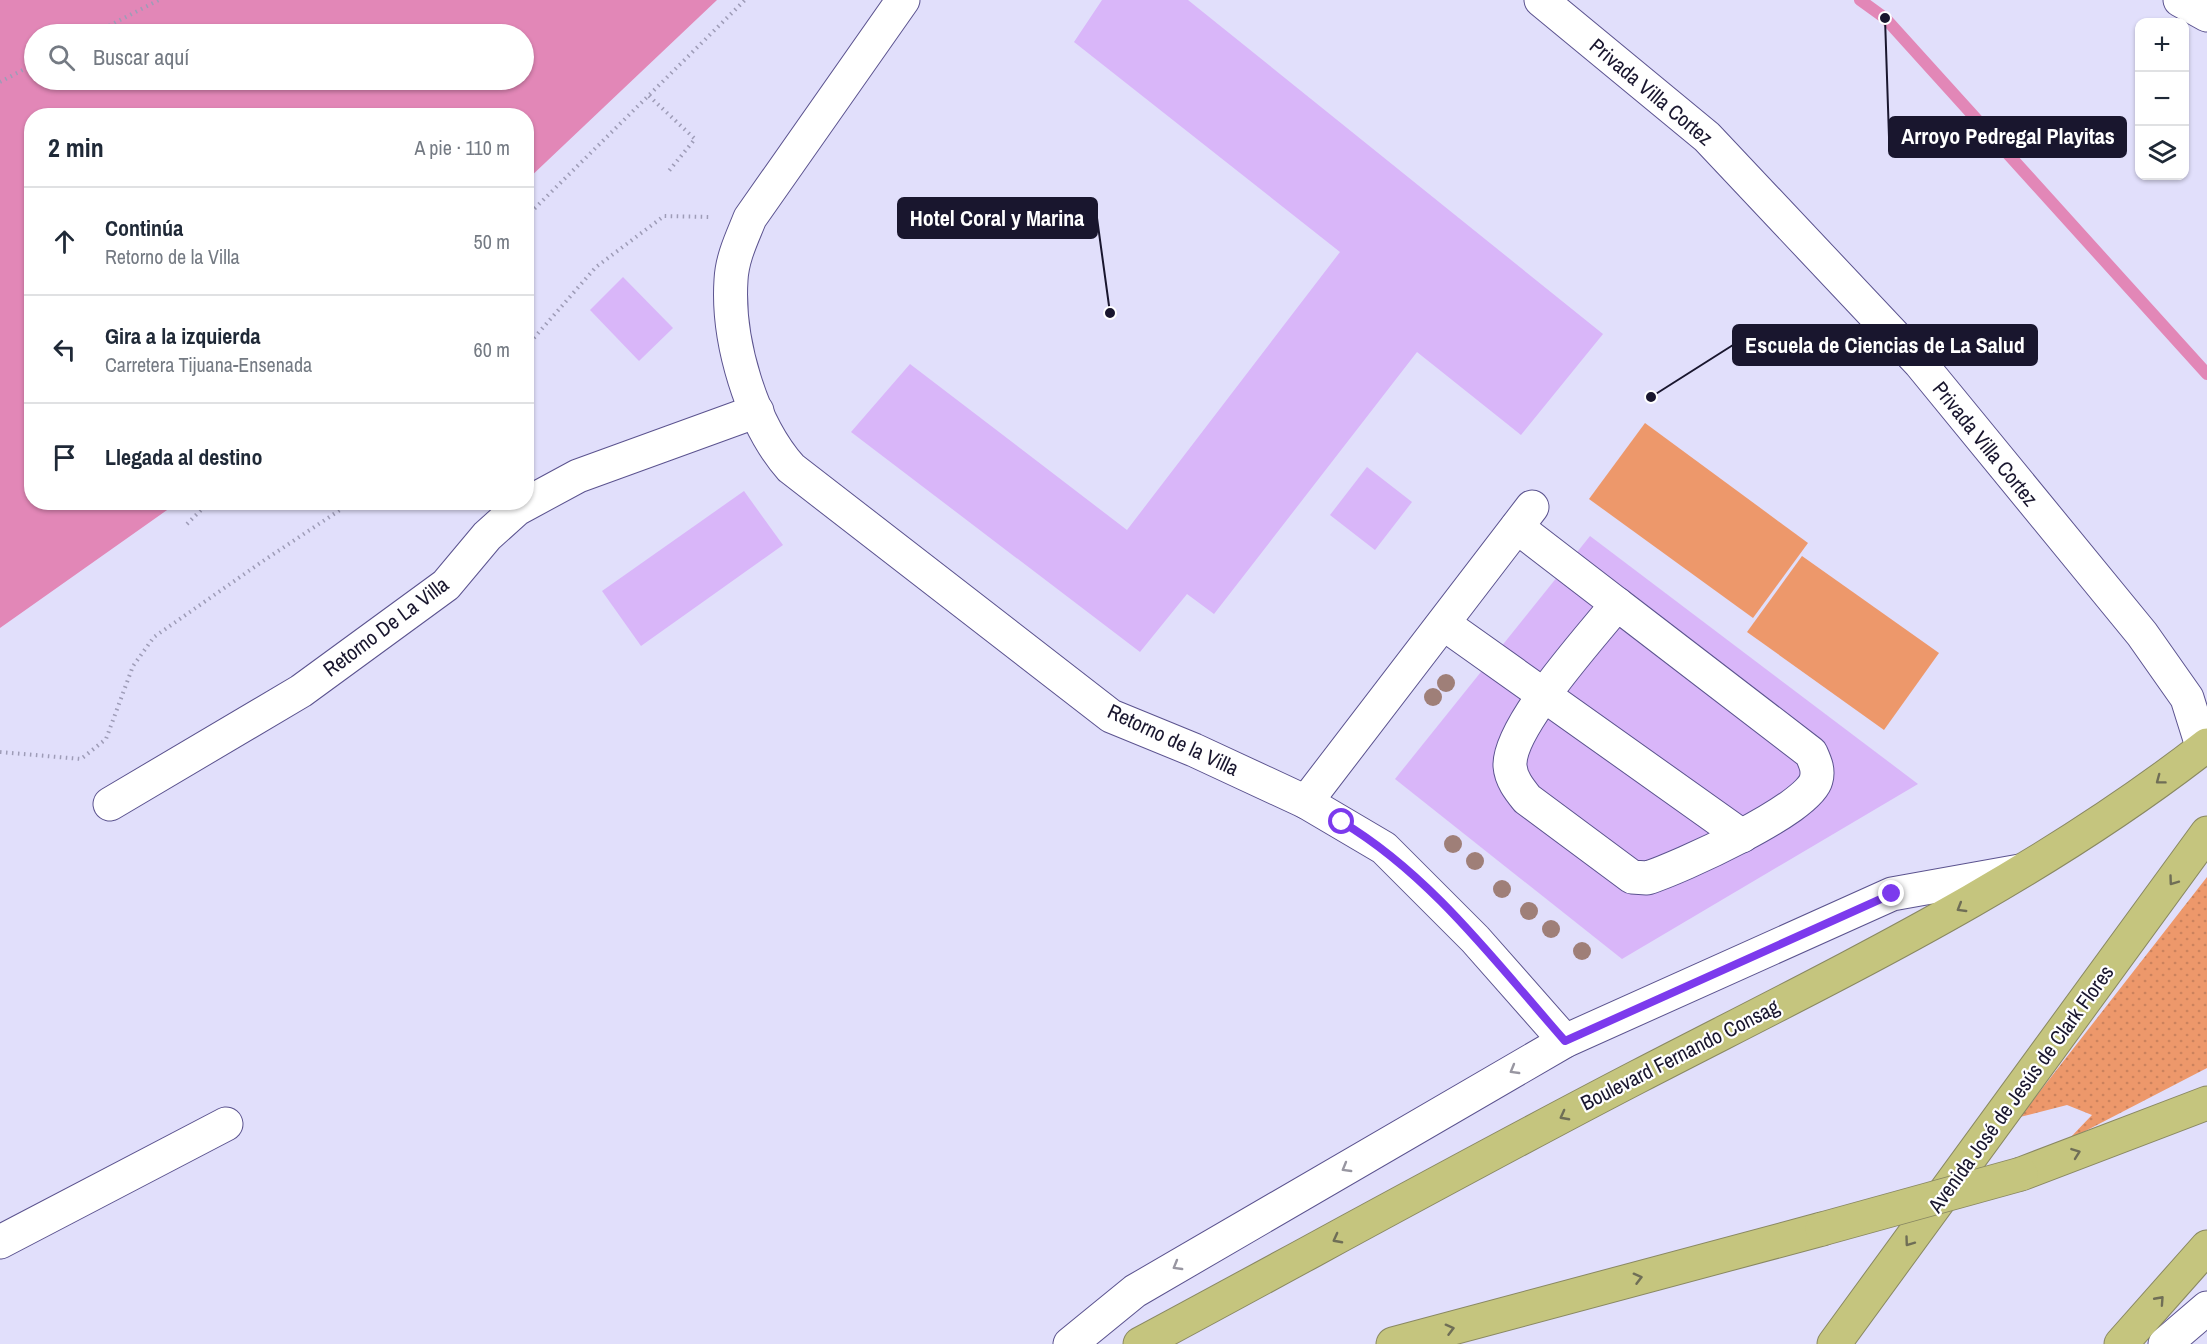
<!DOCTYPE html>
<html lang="es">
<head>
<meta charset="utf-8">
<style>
	:root { --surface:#fff; --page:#f2f2f3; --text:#1f2937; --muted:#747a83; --line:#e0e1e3 }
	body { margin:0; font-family:"Archivo Narrow",sans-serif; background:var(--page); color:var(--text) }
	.controls { position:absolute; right:18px; top:18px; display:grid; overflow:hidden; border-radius:12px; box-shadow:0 2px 4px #0004 }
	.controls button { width:54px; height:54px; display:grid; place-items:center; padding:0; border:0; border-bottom:2px solid var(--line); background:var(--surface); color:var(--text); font:30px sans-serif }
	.stop { position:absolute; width:18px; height:18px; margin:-14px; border:4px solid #7c3aed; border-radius:50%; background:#fff }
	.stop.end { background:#7c3aed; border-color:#fff; box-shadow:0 2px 6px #0008 }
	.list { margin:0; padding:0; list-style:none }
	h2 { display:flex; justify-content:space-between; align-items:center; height:78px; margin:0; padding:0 24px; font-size:26px }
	h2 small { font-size:20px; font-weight:400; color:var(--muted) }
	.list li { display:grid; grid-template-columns:39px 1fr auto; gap:18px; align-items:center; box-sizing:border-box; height:108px; padding:0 24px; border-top:2px solid var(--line) }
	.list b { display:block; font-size:22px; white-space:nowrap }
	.list p { margin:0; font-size:20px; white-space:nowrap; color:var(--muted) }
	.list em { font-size:20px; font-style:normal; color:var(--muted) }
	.icon { flex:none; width:33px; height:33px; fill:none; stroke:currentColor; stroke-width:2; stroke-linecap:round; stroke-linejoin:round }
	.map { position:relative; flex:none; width:2207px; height:1344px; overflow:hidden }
	.search { position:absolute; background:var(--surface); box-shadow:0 2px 4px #0004; left:24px; top:24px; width:510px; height:66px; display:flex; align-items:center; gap:15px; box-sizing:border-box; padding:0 21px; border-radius:33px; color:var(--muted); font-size:22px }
	.panel { position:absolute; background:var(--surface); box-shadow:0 2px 4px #0004; left:24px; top:108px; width:510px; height:402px; border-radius:24px }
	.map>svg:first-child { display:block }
</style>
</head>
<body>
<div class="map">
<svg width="2207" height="1344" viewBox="0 0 2207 1344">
	<defs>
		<pattern id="park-dots" width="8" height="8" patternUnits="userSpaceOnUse" patternTransform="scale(1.5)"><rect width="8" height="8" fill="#ed986b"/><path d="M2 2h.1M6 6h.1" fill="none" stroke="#cb825d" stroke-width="1.8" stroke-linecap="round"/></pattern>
	</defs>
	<rect width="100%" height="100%" fill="#e1dffb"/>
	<!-- green -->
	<g fill="#ed986b">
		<path d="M 1645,423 L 1808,543 L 1753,618 L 1589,499 Z"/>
		<path d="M 1802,556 L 1939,653 L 1884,730 L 1747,632 Z"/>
	</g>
	<!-- park -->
	<path fill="url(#park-dots)" d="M 2207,877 L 2207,1068 L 2068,1140 L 2092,1115 L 2067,1105 L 2020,1117 Z"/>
	<!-- water -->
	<path fill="#e287b7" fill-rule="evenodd" d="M 0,0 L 717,0 L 527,180 L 526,116 L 32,116 L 32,502 L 177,503 L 0,628 ZM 34,34 L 524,34 L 524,80 L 34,80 Z"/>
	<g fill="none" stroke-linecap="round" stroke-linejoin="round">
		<!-- stream -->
		<path stroke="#e287b7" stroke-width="12" d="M 1860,0 L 1885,18 L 2207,374"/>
	</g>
	<!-- building -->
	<g fill="#d9b6f9">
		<path d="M 1102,0 L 1188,0 L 1603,334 L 1521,435 L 1417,352 L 1214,614 L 1187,594 L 1140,652 L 851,432 L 910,364 L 1127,530 L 1340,252 L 1074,42 Z"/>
		<path d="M 623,277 L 673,328 L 639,361 L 590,310 Z"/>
		<path d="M 1367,467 L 1412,502 L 1375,550 L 1330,515 Z"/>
		<path d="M 744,491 L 783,545 L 641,646 L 602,591 Z"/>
		<path d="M 1590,536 L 1918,784 L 1622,959 L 1395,779 Z"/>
	</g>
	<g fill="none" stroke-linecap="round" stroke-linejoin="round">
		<defs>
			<g id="minor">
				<path d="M 903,0 L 750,218 C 742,238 732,258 731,280 C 727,340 751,423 791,468 L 1111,716 L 1194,750 L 1306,802 L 1384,848 L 1475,939 L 1565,1041"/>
				<path d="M 1541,0 L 1707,137 L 1920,363 L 2142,634 L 2187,698 L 2203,749"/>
				<path d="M 2180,0 L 2207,15"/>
				<path d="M 1517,527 L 1617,604"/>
				<path d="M 1617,604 L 1811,753 C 1815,762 1819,770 1816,780 C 1809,809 1679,868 1647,878 L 1632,877 L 1527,799 C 1519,789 1511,779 1510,766 C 1508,727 1591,637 1617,604 Z"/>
				<path d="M 1444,624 L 1742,836"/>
				<path d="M 1306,802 L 1532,507"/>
				<path d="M 110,804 L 301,691 L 446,585 L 487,536 L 517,509 L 578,476 L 757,411"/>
				<path d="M 0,1242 L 226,1124"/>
				<path d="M 1070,1344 L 1135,1291 L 1565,1041 L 1892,894 L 2020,871"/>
				<path d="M 2165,1344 L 2207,1308"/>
			</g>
			<g id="highway">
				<path d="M 2021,1174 L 2207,1103"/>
				<path d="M 1140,1344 C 1306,1255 1471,1163 1639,1076 C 1834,975 2033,881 2207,745"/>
				<path d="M 1393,1344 L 1822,1229"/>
				<path d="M 1834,1344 L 2207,833"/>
				<path d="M 2121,1344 L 2207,1247"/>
			</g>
		</defs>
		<!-- minor casing -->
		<use href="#minor" stroke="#5b538f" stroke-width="35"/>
		<!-- highway casing -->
		<use href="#highway" stroke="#898862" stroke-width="35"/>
		<!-- path -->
		<g stroke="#9e9cb7" stroke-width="4" stroke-dasharray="1.5 4.5" stroke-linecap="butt">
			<path d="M 93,34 L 159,0"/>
			<path d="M 0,82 L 34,64"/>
			<path d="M 649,96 L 695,139 L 668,172"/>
			<path d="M 526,217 L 745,0"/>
			<path d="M 526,347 L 596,267 L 664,216 L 710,217"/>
			<path d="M 187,524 L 209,502"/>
			<path d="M 0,752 L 81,759 L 106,739 L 133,666 L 154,637 L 263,561 L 352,502"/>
		</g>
		<!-- minor -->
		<use href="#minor" stroke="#fff" stroke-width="33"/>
		<!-- highway -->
		<use href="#highway" stroke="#c5c57e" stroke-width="33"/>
		<defs>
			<path id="highway-bridge" d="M 1822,1229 L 2021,1174"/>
		</defs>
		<!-- highway-bridge casing -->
		<use href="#highway-bridge" stroke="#898862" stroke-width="35" stroke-linecap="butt"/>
		<!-- highway-bridge -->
		<use href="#highway-bridge" stroke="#c5c57e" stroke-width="33"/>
	</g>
	<!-- trees -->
	<g fill="#9f7f78">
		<circle cx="1446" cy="683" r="9"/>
		<circle cx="1433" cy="697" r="9"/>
		<circle cx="1453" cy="844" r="9"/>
		<circle cx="1475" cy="861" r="9"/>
		<circle cx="1502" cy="889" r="9"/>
		<circle cx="1529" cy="911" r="9"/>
		<circle cx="1551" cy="929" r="9"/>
		<circle cx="1582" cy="951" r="9"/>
	</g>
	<!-- one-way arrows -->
	<defs><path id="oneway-chevron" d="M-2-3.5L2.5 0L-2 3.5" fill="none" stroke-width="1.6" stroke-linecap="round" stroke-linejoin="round" transform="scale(1.5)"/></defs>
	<g stroke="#6f6e56">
		<use href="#oneway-chevron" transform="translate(2160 780) rotate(143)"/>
		<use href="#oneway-chevron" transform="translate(2173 881) rotate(126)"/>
		<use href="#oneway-chevron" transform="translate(1961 908) rotate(149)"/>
		<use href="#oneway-chevron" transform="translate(1564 1116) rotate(152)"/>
		<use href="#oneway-chevron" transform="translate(2076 1153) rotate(-20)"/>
		<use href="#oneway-chevron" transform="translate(1337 1239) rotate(152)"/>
		<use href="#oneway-chevron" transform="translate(1909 1242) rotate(126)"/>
		<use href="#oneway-chevron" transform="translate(1638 1278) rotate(-15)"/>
		<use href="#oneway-chevron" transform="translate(2160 1300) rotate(-48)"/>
		<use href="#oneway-chevron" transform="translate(1450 1329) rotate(-15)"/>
	</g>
	<g stroke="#9896a1">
		<use href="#oneway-chevron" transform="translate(1514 1070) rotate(150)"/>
		<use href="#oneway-chevron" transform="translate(1346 1168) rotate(150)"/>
		<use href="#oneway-chevron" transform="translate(1177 1266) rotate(150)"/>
	</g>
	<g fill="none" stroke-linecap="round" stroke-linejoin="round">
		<!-- route -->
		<path stroke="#7c3aed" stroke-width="8" d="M 1342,822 C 1431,875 1497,964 1565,1041 L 1892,894"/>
	</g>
	<g text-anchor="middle" stroke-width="4.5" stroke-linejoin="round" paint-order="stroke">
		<!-- street labels -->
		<g font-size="21" fill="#19162e" stroke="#fff">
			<text transform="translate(1651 92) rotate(40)" y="7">Privada Villa Cortez</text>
			<text transform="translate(1985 444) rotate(51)" y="7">Privada Villa Cortez</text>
			<text transform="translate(386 627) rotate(-37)" y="7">Retorno De La Villa</text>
			<text transform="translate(1173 740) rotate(25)" y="7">Retorno de la Villa</text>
			<text transform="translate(1680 1055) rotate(-27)" y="7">Boulevard Fernando Consag</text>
			<text transform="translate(2021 1089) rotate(-54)" y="7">Avenida José de Jesús de Clark Flores</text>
		</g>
	</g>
	<!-- callouts -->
	<path fill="none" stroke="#19162e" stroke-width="2" d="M1885 18L1889 137M1110 313L1097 218M1651 397L1733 345"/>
	<g fill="#19162e" stroke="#fff" stroke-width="2">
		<circle cx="1885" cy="18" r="6"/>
		<circle cx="1110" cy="313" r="6"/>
		<circle cx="1651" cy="397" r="6"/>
	</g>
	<g fill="#19162e" stroke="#19162e" stroke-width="2">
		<rect x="1889" y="117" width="237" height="40" rx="6"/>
		<rect x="898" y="198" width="199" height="40" rx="6"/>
		<rect x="1733" y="325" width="304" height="40" rx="6"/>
	</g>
	<g font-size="22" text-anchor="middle" font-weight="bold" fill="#fff">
		<text x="2008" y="144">Arroyo Pedregal Playitas</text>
		<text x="997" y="226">Hotel Coral y Marina</text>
		<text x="1885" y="353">Escuela de Ciencias de La Salud</text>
	</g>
</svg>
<div class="controls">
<button>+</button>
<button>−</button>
<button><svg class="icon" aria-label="layers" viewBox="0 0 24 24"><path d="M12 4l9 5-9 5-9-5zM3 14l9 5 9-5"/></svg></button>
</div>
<div class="stop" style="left:1342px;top:822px"></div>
<div class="stop end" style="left:1892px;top:894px"></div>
<div class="search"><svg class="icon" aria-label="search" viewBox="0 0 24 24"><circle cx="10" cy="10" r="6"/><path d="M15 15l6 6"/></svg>Buscar aquí</div>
<section class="panel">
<h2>2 min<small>A pie · 110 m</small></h2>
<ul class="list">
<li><svg class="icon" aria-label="ahead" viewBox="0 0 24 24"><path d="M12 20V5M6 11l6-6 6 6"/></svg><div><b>Continúa</b><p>Retorno de la Villa</p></div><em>50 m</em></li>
<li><svg class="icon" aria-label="left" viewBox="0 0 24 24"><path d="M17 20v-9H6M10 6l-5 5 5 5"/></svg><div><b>Gira a la izquierda</b><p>Carretera Tijuana-Ensenada</p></div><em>60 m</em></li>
<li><svg class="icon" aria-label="arrive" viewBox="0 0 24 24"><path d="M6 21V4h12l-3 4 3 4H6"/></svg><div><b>Llegada al destino</b></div></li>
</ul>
</section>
</div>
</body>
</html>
